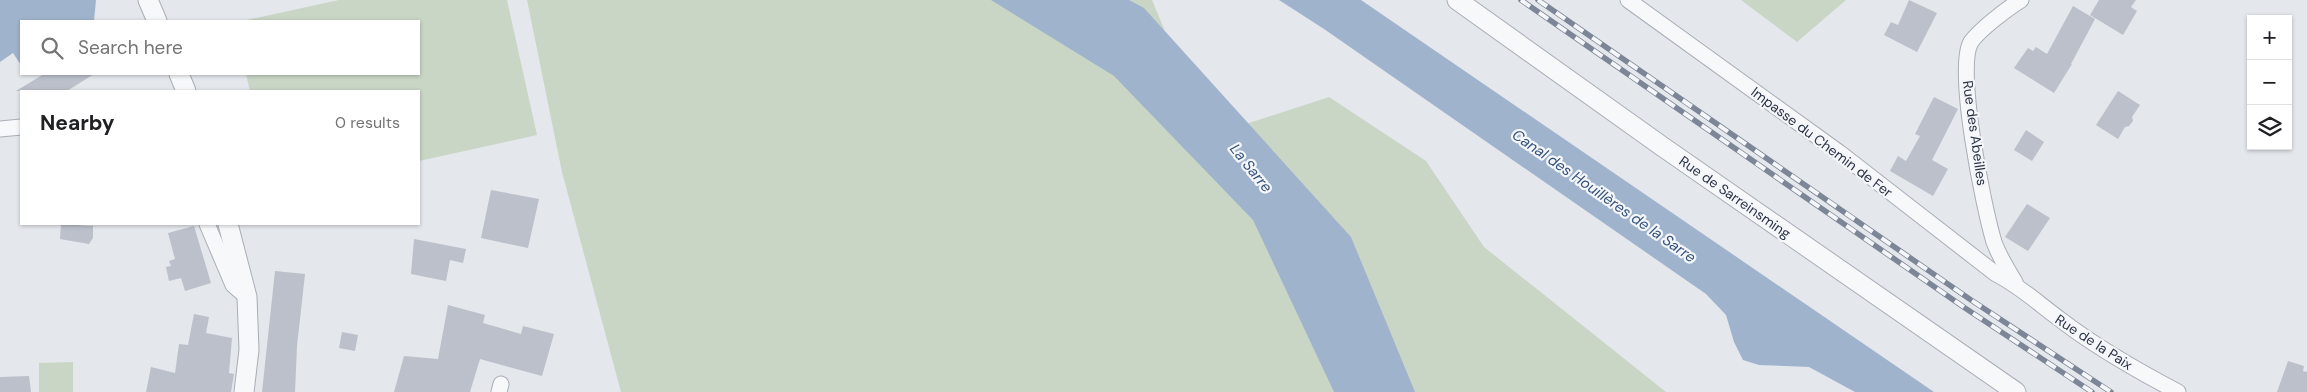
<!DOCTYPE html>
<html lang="en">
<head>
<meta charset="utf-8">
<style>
	:root { --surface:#fff; --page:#f6f6f6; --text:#202124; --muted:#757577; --line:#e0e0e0 }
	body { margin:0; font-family:"DM Sans",sans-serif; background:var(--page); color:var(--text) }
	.controls { position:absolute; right:15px; top:15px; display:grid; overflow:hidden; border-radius:0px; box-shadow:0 1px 4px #0004 }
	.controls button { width:45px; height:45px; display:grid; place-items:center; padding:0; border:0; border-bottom:1px solid var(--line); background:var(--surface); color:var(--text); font:25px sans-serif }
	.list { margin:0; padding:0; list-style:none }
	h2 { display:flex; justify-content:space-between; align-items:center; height:65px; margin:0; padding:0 20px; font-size:21px }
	h2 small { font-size:16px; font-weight:400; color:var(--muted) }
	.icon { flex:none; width:28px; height:28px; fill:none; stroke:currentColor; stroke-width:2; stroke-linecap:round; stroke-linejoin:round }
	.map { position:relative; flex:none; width:2307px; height:392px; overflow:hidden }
	.search { position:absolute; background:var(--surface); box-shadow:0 1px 4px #0004; left:20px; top:20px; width:400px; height:55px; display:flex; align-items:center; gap:12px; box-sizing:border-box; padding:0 18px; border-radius:0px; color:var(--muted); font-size:19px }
	.panel { position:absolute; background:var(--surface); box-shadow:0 1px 4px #0004; left:20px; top:90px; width:400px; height:135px; border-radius:0px }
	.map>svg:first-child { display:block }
</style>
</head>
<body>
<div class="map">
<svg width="2307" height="392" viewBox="0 0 2307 392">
	<rect width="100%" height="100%" fill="#e4e7ec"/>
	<!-- green -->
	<g fill="#c9d6c5">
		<path d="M 339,0 L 507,0 L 537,135 L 419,161 L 419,91 L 250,91 L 246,74 L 419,74 L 419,21 L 242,21 Z"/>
		<path d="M 527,0 L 1152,0 L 1209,136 L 1329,97 L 1426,161 L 1484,247 L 1666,392 L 621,392 L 562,172 Z"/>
		<path d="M 1741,0 L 1846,0 L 1797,42 Z"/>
		<path d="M 73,362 L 73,392 L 39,392 L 39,363 Z"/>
	</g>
	<!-- water -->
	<g fill="#9fb4cc">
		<path d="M 0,0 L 96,0 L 94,21 L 21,21 L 21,65 L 13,53 L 0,62 Z"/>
		<path d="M 991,0 L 1129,0 L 1144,8 L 1351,237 L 1415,392 L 1334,392 L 1253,220 L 1114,76 Z"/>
		<path d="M 1279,0 L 1361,0 L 1934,392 L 1855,392 L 1809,367 L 1759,365 L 1743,360 L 1734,342 L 1726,315 L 1706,294 L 1324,29 Z"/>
	</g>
	<!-- building -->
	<g fill="#bbc0ca">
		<path d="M 1909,0 L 1937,13 L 1917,52 L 1884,35 L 1891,22 L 1898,25 Z"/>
		<path d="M 2099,0 L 2136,0 L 2131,7 L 2137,11 L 2123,35 L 2090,15 Z"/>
		<path d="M 2073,6 L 2095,19 L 2071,64 L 2072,64 L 2054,93 L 2014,68 L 2028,48 L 2033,51 L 2036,47 L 2047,54 Z"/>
		<path d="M 44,74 L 94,74 L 67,91 L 16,91 Z"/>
		<path d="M 2118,91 L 2140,105 L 2132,117 L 2133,121 L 2129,126 L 2125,127 L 2118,139 L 2096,125 Z"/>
		<path d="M 1934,97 L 1958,109 L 1932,160 L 1948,169 L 1933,196 L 1890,171 L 1898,156 L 1906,161 L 1920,136 L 1915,134 Z"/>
		<path d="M 2026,130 L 2044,142 L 2032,161 L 2014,150 Z"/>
		<path d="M 491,190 L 539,199 L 528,248 L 481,238 Z"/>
		<path d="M 2027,204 L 2050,218 L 2028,251 L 2005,237 Z"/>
		<path d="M 61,224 L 93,226 L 93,238 L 89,244 L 60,239 Z"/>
		<path d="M 194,226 L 211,283 L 185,291 L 181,278 L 169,281 L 166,267 L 171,266 L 169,261 L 175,259 L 168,233 Z"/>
		<path d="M 414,239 L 466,249 L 463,263 L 450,260 L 446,281 L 411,274 Z"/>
		<path d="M 275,271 L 305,274 L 297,346 L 295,392 L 262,392 Z"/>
		<path d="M 448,305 L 485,315 L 483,323 L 521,334 L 523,326 L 554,334 L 542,376 L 480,359 L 470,392 L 394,392 L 404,356 L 438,359 Z"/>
		<path d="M 194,314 L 209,317 L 206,333 L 232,338 L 229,373 L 234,374 L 231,392 L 146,392 L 151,367 L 175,373 L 179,344 L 188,345 Z"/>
		<path d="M 342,332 L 358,335 L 355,351 L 339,348 Z"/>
		<path d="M 2288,361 L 2304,366 L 2303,371 L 2307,372 L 2307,392 L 2277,392 Z"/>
		<path d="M 29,376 L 31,392 L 0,392 L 0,377 Z"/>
	</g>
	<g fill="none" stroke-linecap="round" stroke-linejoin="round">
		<defs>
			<g id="minor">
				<path d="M 1628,0 L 1840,153 L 1996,274 C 2020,286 2039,304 2061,320 C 2097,348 2138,371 2178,392"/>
				<path d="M 0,129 L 21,127"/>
				<path d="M 207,224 L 233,285 L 247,297"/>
				<path d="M 2015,282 C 2007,269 1999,256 1994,242 C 1984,209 1955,68 1971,42 C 1979,30 2008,8 2021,0"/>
				<path d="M 499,392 L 501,384"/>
			</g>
			<g id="tertiary">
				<path d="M 148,0 L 157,21"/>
				<path d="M 1457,0 L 1663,147 L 2016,392"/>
				<path d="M 179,74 L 186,91"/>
				<path d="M 228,224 L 247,297 L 249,350 L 244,392"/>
			</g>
		</defs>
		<!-- minor casing -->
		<use href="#minor" stroke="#a9aeb7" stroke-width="17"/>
		<!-- tertiary casing -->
		<use href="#tertiary" stroke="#a9aeb7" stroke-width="21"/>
		<!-- minor -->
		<use href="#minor" stroke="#f7f8fa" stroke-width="15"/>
		<!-- tertiary -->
		<use href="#tertiary" stroke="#f7f8fa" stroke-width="19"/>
		<defs>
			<g id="rail">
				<path d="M 1521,0 L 1965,308 L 2092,392"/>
				<path d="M 1538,0 L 1971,300 L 2111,392"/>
			</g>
		</defs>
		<!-- rail casing -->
		<use href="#rail" stroke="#7d8696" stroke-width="5.5"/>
		<!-- rail -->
		<use href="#rail" stroke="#f4f6f9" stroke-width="4" stroke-dasharray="11" stroke-linecap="butt"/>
	</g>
	<g text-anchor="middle" stroke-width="4.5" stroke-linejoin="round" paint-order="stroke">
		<!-- street labels -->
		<g font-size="14" fill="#2b3445" stroke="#f4f6f9">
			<text transform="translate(1975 133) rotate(82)" y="5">Rue des Abeilles</text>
			<text transform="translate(1822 142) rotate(37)" y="5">Impasse du Chemin de Fer</text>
			<text transform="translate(1735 197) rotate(35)" y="5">Rue de Sarreinsming</text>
			<text transform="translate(2094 342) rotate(33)" y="5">Rue de la Paix</text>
		</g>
		<!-- water labels -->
		<g font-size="15" font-style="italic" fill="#34527a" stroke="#f4f6f9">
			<text transform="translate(1251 168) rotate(51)" y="5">La Sarre</text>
			<text transform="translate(1604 196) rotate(35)" y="5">Canal des Houillères de la Sarre</text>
		</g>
	</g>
</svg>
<div class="controls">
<button>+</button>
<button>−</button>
<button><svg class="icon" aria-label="layers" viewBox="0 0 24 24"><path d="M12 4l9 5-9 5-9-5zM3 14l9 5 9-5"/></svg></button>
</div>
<div class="search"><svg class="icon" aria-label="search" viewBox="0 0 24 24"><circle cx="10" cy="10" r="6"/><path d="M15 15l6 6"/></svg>Search here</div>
<section class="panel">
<h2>Nearby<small>0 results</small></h2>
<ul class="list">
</ul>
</section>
</div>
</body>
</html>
